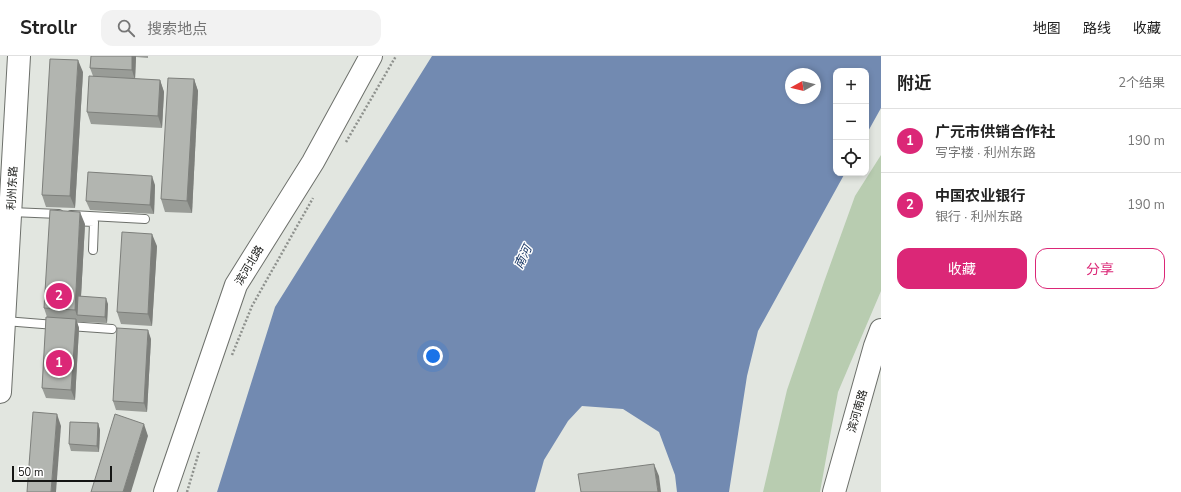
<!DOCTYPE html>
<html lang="zh">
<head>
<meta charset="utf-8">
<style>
	:root { --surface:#fff; --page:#f2f2f2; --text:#222; --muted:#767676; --line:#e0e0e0; --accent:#db2777 }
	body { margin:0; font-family:"Nunito Sans","Noto Sans SC",sans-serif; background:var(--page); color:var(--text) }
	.controls { position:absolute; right:12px; top:12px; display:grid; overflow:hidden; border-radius:8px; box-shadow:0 2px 6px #0003 }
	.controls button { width:36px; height:36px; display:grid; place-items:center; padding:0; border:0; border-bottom:1px solid var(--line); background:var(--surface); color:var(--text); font:20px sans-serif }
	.compass { position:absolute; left:785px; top:12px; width:36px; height:36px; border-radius:50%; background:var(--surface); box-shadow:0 2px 6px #0003; rotate:262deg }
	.scale { position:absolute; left:12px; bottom:10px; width:100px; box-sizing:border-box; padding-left:4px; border:2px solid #151614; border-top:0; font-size:11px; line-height:14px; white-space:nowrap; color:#151614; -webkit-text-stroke:3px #fff; paint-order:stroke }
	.you { position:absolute; left:433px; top:300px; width:14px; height:14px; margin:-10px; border:3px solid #fff; border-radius:50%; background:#1a73e8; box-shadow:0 0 0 6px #1a73e833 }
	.badge { display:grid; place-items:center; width:26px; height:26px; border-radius:50%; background:var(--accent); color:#fff; font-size:13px; font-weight:700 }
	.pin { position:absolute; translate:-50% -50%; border:2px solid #fff; box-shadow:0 1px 4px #0006 }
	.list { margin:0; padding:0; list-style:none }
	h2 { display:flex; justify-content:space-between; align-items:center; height:52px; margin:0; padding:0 16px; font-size:17px }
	h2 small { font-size:13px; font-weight:400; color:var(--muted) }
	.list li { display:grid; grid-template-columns:26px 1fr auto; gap:12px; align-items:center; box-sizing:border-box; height:64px; padding:0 16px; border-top:1px solid var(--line) }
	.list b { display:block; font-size:15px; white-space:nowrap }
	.list p { margin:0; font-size:13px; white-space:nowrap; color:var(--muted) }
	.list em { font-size:13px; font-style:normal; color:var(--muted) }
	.actions { display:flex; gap:8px; padding:12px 16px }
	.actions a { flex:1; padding:9px 0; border:1px solid var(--accent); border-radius:12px; text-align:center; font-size:14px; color:var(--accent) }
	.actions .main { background:var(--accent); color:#fff }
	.icon { flex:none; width:22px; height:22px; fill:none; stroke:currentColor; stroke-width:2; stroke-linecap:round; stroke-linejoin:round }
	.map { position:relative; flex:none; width:881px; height:436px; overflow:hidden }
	header { display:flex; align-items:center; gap:24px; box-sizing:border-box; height:56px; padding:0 20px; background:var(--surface); border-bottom:1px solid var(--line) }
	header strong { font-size:19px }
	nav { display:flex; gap:22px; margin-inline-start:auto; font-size:14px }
	.search { width:280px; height:36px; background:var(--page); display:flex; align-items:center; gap:10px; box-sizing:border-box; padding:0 14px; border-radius:12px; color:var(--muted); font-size:15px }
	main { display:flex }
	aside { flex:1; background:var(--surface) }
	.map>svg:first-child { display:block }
</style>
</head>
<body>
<header>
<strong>Strollr</strong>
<div class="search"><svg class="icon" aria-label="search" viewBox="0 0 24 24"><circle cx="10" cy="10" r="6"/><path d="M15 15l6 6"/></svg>搜索地点</div>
<nav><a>地图</a><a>路线</a><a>收藏</a></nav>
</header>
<main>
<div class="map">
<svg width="881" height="436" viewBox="0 0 881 436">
	<rect width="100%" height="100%" fill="#e2e6e0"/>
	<!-- green -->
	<path fill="#b8ccb0" d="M 881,99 L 881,235 L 838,336 L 820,436 L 763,436 L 787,334 L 824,226 L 855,140 Z"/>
	<!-- water -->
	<path fill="#728ab1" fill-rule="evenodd" d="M 432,0 L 881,0 L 881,52 L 866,79 L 866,15 L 836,15 L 836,117 L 845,117 L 758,275 L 747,320 L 729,436 L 677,436 L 675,419 L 659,376 L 623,353 L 582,350 L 568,365 L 544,404 L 535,436 L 217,436 L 275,251 ZM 791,18 L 815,18 L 815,42 L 791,42 Z"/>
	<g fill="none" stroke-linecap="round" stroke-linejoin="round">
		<defs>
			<g id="lane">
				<path d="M 11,156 L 59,158"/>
				<path d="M 71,159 L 145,163"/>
				<path d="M 73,165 L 94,166 L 93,194"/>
				<path d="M 5,265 L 55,269"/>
				<path d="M 69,270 L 112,273"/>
			</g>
			<g id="secondary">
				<path d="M 165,436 L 236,229 L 313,106 L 371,0"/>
				<path d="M 834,436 L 875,290 L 881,274"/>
			</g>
			<path id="highway" d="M 0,336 L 19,0"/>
		</defs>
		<!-- lane casing -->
		<use href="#lane" stroke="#6d706b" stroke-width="10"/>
		<!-- secondary casing -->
		<use href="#secondary" stroke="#6d706b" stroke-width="24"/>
		<!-- highway casing -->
		<use href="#highway" stroke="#6d706b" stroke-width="24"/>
		<!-- path -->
		<g stroke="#8e918d" stroke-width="2.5" stroke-dasharray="2 2" stroke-linecap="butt">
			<path d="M 346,86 L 396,0"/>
			<path d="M 232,299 L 252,250 L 313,142"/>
			<path d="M 187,436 L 199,396"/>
		</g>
		<!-- lane -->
		<use href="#lane" stroke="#fff" stroke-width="8"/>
		<!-- secondary -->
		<use href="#secondary" stroke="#fff" stroke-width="22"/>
		<!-- highway -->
		<use href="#highway" stroke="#fff" stroke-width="22"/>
	</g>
	<!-- wall -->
	<g fill="#999c97">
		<path d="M 91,0 L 148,0 L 148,2 L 136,1 L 135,23 L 160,24 L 164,36 L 162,72 L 91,68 L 87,56 L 93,20 L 90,12 Z"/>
		<path d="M 83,16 L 75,152 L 46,151 L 42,139 Z"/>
		<path d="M 194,23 L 198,35 L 192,157 L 165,156 L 161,143 Z"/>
		<path d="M 155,129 L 154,158 L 90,154 L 86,145 Z"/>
		<path d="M 85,168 L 81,240 L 108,248 L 107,267 L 77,266 L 79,272 L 75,344 L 46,342 L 42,332 L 47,261 L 44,252 Z"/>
		<path d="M 157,190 L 152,270 L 121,268 L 117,256 Z"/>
		<path d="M 151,283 L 147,356 L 116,354 L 113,345 Z"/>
		<path d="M 98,367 L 100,374 L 99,396 L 71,395 L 69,388 Z"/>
	</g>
	<!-- shaded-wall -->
	<g fill="#7d7f7b">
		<path d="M 132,0 L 136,0 L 136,1 L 135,24 L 132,14 Z"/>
		<path d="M 78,4 L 83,16 L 75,152 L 70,140 Z"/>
		<path d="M 194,23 L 198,35 L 192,157 L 187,145 Z"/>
		<path d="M 160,24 L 164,36 L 162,72 L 158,60 Z"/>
		<path d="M 152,120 L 155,129 L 154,158 L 150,149 Z"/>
		<path d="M 80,156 L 85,168 L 80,259 L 77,259 L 75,254 Z"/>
		<path d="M 152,178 L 157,190 L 152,270 L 148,258 Z"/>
		<path d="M 106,242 L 108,248 L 107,267 L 105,261 Z"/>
		<path d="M 76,263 L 79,272 L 75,344 L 71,334 Z"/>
		<path d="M 148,274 L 151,283 L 147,356 L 144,347 Z"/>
		<path d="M 57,358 L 61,370 L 56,436 L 51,436 Z"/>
		<path d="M 98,367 L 100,374 L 99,396 L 97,390 Z"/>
		<path d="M 144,368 L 148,380 L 131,436 L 123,436 Z"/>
		<path d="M 654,408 L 659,420 L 661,436 L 658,436 Z"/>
	</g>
	<!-- building -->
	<g fill="#b2b5b0" stroke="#7d7f7b">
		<path d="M 91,0 L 132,0 L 132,14 L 90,12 Z"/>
		<path d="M 50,3 L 78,4 L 70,140 L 42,139 Z"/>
		<path d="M 89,20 L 160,24 L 158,60 L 87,56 Z"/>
		<path d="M 168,22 L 194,23 L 187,145 L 161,143 Z"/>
		<path d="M 88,116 L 152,120 L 150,149 L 86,145 Z"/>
		<path d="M 50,154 L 80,156 L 75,254 L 44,252 Z"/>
		<path d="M 122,176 L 152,178 L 148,258 L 117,256 Z"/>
		<path d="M 78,240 L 106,242 L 105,261 L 77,259 Z"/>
		<path d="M 46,261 L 76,263 L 71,334 L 42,332 Z"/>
		<path d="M 117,272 L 148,274 L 144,347 L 113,345 Z"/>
		<path d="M 33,356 L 57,358 L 51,436 L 27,436 Z"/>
		<path d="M 115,358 L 144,368 L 123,436 L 91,436 Z"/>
		<path d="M 70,366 L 98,367 L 97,390 L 69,388 Z"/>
		<path d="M 654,408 L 658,436 L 581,436 L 578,418 Z"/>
	</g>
	<g text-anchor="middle" stroke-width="3" stroke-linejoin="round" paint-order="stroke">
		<!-- street labels -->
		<g font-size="11" fill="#151614" stroke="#fff">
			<text transform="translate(12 132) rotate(-87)" y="4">利州东路</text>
			<text transform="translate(249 209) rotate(-59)" y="4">滨河北路</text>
			<text transform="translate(857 355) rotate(-74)" y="4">滨河南路</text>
		</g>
		<!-- water labels -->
		<g font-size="12" font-style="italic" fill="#0d2d5e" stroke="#fff">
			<text transform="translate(523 201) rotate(-64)" y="4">南河</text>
		</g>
	</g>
</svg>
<div class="controls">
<button>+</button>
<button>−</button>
<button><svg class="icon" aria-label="locate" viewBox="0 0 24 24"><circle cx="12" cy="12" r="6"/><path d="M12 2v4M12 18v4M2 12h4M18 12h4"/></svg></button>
</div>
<svg class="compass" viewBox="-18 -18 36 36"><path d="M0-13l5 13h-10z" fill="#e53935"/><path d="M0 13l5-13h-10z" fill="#767676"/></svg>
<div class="scale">50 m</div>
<div class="you"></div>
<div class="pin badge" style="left:59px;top:307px">1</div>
<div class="pin badge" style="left:59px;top:240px">2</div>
</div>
<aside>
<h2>附近<small>2个结果</small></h2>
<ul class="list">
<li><span class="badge">1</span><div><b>广元市供销合作社</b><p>写字楼 · 利州东路</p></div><em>190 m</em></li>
<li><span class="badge">2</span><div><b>中国农业银行</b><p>银行 · 利州东路</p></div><em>190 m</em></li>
</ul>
<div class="actions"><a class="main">收藏</a><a>分享</a></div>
</aside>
</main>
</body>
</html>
